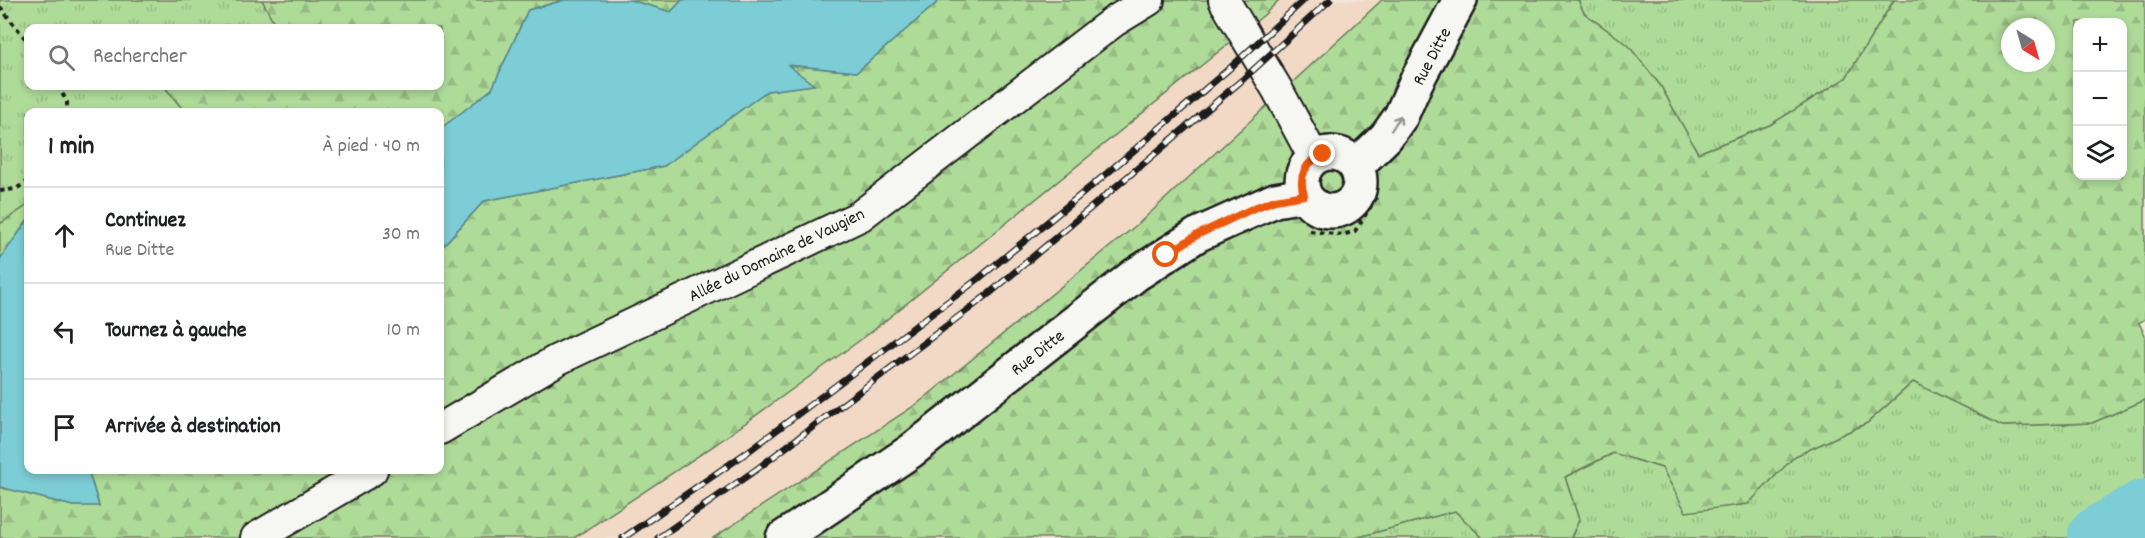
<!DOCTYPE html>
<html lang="fr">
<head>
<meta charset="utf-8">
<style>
	:root { --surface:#fff; --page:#f6f6f6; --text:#202124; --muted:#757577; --line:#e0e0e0 }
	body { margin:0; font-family:Dekko,sans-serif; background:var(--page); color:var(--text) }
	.controls { position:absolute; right:18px; top:18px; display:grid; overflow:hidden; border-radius:12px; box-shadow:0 3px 9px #0003 }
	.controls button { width:54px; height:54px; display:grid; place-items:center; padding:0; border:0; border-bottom:2px solid var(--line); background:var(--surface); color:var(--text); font:30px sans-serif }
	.compass { position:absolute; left:2001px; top:18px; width:54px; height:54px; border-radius:50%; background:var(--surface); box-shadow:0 3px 9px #0003; rotate:143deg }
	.stop { position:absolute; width:18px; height:18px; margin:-14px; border:4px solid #ea580c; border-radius:50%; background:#fff }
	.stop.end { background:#ea580c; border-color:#fff; box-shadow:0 2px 6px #0008 }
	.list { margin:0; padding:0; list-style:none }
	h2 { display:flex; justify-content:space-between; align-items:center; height:78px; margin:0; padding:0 24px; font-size:26px }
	h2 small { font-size:20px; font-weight:400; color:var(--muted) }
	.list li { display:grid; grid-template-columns:39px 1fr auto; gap:18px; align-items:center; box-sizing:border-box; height:96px; padding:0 24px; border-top:2px solid var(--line) }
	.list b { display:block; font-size:22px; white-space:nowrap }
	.list p { margin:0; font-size:20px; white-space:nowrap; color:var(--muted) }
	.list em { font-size:20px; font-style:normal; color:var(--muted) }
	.icon { flex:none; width:33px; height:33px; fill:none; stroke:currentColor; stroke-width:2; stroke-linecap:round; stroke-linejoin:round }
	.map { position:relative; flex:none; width:2145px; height:538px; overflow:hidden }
	.search { position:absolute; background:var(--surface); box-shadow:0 3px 9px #0003; left:24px; top:24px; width:420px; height:66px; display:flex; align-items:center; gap:15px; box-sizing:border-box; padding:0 21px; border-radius:12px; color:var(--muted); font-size:22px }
	.panel { position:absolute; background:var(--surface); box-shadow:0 3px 9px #0003; left:24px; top:108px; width:420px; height:366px; border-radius:12px }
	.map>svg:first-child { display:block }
</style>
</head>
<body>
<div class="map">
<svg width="2145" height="538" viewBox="0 0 2145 538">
	<defs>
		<pattern id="grass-tufts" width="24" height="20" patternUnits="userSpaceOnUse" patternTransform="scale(1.5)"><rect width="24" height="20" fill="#afdb99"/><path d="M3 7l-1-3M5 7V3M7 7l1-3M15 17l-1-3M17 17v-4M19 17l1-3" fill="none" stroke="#96bb83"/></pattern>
		<pattern id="forest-firs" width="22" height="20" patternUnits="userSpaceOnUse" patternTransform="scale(1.5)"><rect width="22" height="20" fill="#afdb99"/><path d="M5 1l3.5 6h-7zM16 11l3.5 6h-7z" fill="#96bb83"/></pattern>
	</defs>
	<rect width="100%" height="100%" fill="#f3e5d8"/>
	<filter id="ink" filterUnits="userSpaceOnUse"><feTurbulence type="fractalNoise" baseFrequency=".0167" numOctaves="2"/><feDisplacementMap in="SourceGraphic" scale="12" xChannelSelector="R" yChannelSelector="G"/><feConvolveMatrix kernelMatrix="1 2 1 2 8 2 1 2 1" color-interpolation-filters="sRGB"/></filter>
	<g filter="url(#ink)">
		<!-- built -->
		<path fill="#f1d9c6" d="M 1279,0 L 1382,0 L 1139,223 L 917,404 L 712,538 L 574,538 L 715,445 L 1264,15 Z"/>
		<!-- grass -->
		<g fill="url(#grass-tufts)" stroke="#667c5a" stroke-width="1.5">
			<path d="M 0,0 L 262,0 L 277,28 L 224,25 L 221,28 L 28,28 L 28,86 L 164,86 L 185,112 L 28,112 L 28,205 L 0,224 Z"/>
			<path d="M 1578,0 L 1894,0 L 1846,78 L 1770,125 L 1698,153 L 1660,85 L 1628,45 L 1584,13 Z"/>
			<path d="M 1913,382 L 2003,426 L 2092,423 L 2145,400 L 2145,538 L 1571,538 L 1579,520 L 1565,477 L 1614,453 L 1662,468 L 1686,511 L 1747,504 L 1795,456 L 1867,423 Z"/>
			<path d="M 1455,511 L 1483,538 L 1355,538 Z"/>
		</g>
		<!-- forest -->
		<g fill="url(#forest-firs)" stroke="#667c5a" stroke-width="1.5" fill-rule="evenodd">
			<path d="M 262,0 L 565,0 L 528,10 L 492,89 L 440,129 L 440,112 L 185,112 L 164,86 L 440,86 L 440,28 L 277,28 Z"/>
			<path d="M 630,0 L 682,0 L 671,12 Z"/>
			<path d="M 940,0 L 1279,0 L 1264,15 L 870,333 L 715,445 L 574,538 L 0,538 L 0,487 L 73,506 L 99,505 L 88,470 L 117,470 L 126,472 L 126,470 L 440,470 L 440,249 L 484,201 L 664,166 L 767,91 L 813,85 L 786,65 L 857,72 Z"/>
			<path d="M 1382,0 L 1578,0 L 1584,13 L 1628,45 L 1660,85 L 1698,153 L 1770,125 L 1846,78 L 1894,0 L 2145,0 L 2145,319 L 2139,323 L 2145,335 L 2145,400 L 2092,423 L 2002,426 L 1913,382 L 1867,423 L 1795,456 L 1748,504 L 1686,512 L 1662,468 L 1613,453 L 1565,477 L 1579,520 L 1571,538 L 1483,538 L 1455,511 L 1355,538 L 713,538 L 917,404 L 1139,223 ZM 2078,22 L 2122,22 L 2122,176 L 2078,176 ZM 2010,27 L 2046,27 L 2046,63 L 2010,63 Z"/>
			<path d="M 28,205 L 28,220 L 0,259 L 0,224 Z"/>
		</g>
		<!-- water -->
		<g fill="#7ccdd5" stroke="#56868b" stroke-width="1.5">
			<path d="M 565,0 L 630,0 L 671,12 L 682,0 L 940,0 L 857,72 L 788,65 L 814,85 L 767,91 L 664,166 L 484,201 L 440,249 L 440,129 L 492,89 L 528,10 Z"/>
			<path d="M 28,220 L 28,470 L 88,470 L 99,506 L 73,506 L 0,487 L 0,259 Z"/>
		</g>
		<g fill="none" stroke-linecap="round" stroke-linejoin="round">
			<!-- river -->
			<path stroke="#7ccdd5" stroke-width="64" d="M 2099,538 L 2145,511"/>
			<defs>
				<g id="minor">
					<path d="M 1224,0 L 1277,89 L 1314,158"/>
					<path d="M 440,429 L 557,360 L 860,216 L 1113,22 L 1149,0"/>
					<path d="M 256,538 L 372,470"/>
				</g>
				<g id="tertiary">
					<circle cx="1331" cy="182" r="29"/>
					<path d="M 1356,166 L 1386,137 L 1401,116 L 1416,82 L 1460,0"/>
					<path d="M 783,538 L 911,451 L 1135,275 L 1197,235 L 1275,200 L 1304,195"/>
				</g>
			</defs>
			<!-- minor casing -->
			<use href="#minor" stroke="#1c1c1c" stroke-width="34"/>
			<!-- tertiary casing -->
			<use href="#tertiary" stroke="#1c1c1c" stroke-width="38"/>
			<!-- path -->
			<g stroke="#1c1c1c" stroke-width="4" stroke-dasharray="4.5 4.5" stroke-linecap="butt">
				<path d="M 0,7 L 28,42"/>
				<path d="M 58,86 L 67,102 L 67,112"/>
				<path d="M 0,191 L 16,189 L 28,181"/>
				<path d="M 1310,231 L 1343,235 L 1355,231 L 1378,195"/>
			</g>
			<!-- minor -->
			<use href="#minor" stroke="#f6f6f2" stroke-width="30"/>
			<!-- tertiary -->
			<use href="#tertiary" stroke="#f6f6f2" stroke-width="33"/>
			<defs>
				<g id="rail">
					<path d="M 623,538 L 746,453 L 978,279 L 1105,175 L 1230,68 L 1304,0"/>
					<path d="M 658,538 L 757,469 L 990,293 L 1241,81 L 1330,0"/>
				</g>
			</defs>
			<!-- rail casing -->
			<use href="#rail" stroke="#1c1c1c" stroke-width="7"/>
			<!-- rail -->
			<use href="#rail" stroke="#f6f6f2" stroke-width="4.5" stroke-dasharray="14" stroke-linecap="butt"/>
		</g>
		<!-- one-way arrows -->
		<defs><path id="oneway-shaft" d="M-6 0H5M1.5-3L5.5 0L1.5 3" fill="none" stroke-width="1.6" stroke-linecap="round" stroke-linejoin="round" transform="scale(1.5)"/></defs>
		<use stroke="#949492" href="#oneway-shaft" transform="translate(1396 123) rotate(-57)"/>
	</g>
	<g fill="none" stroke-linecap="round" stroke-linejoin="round" filter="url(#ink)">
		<!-- route -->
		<path stroke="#ea580c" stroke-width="8" d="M 1166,255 L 1197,235 L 1254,208 L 1275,200 L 1304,195 C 1298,177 1305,162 1323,154"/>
	</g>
	<g text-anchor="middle" stroke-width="4.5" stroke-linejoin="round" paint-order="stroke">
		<!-- street labels -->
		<g font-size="18" fill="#1c1c1c" stroke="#f6f6f2">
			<text transform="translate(1431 56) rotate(-62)" y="6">Rue Ditte</text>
			<text transform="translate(776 254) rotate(-26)" y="6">Allée du Domaine de Vaugien</text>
			<text transform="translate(1037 352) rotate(-38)" y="6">Rue Ditte</text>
		</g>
	</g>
</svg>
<div class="controls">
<button>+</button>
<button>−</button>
<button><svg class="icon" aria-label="layers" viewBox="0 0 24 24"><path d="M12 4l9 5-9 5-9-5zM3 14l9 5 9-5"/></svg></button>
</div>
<svg class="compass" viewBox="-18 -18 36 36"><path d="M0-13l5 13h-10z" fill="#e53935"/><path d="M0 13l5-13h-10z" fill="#757577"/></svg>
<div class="stop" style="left:1166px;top:255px"></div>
<div class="stop end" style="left:1323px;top:154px"></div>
<div class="search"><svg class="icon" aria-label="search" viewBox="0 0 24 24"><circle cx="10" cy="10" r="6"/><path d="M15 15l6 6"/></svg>Rechercher</div>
<section class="panel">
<h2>1 min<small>À pied · 40 m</small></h2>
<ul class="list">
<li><svg class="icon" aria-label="ahead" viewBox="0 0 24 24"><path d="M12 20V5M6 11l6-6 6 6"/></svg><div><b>Continuez</b><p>Rue Ditte</p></div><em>30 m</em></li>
<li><svg class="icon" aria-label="left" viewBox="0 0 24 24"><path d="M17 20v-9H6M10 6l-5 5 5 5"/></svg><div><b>Tournez à gauche</b></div><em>10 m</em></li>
<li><svg class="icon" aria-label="arrive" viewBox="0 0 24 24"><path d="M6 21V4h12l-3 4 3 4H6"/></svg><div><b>Arrivée à destination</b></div></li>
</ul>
</section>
</div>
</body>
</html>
